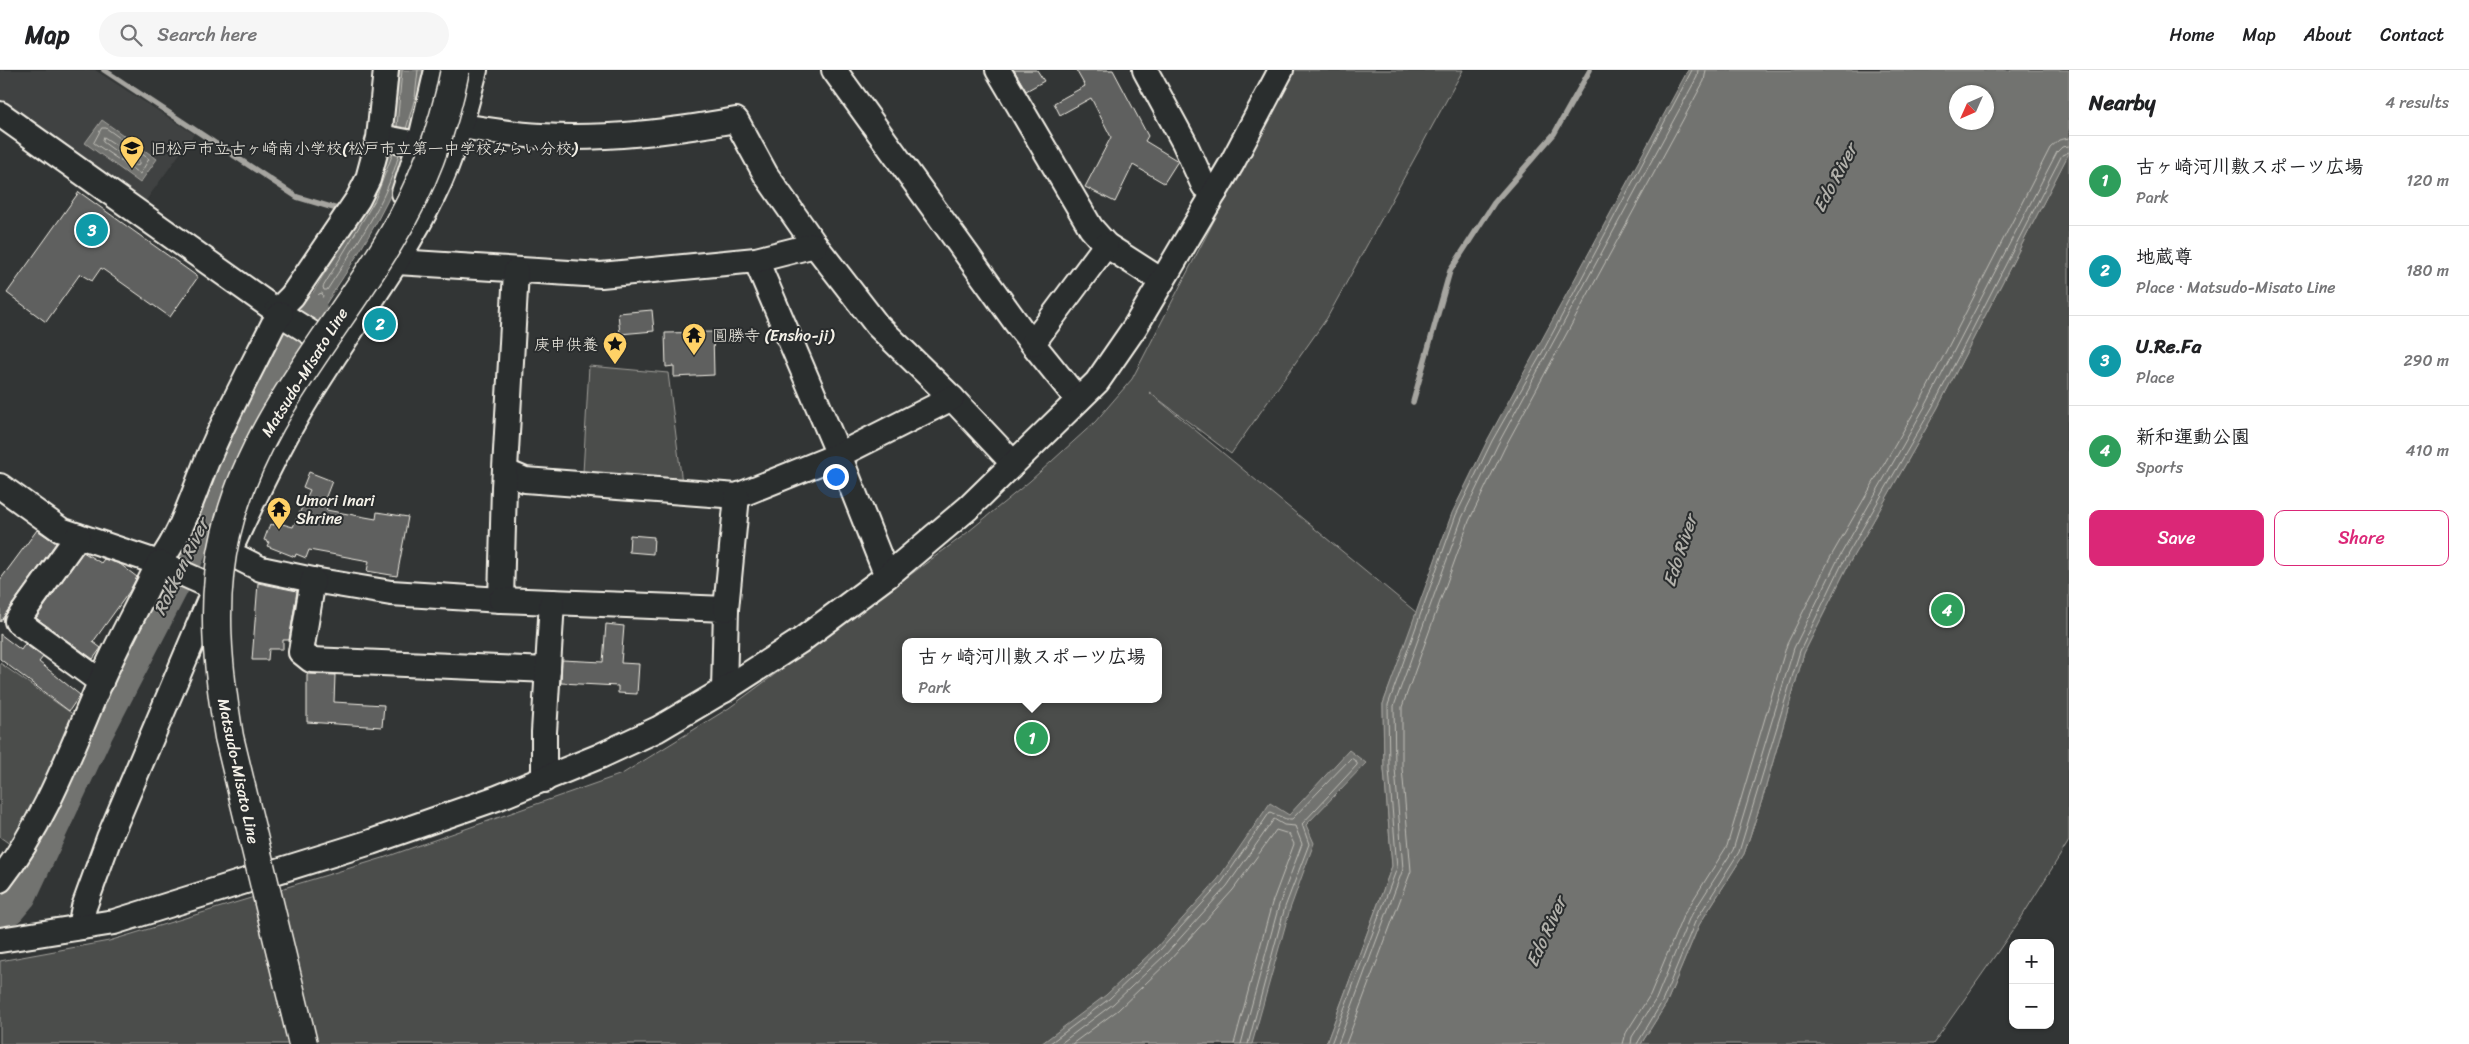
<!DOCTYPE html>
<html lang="en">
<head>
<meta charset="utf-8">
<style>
	:root { --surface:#fff; --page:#f6f6f6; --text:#202124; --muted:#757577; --line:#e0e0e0; --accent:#db2777 }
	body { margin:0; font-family:Sriracha,"Klee One",sans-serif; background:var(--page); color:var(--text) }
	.controls { position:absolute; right:15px; bottom:15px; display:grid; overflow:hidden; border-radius:10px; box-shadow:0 1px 4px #0004 }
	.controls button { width:45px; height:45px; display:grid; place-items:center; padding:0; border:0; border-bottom:1px solid var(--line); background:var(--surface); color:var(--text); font:25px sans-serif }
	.compass { position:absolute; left:1949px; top:15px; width:45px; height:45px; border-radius:50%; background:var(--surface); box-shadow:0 1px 4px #0004; rotate:225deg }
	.you { position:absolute; left:835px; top:406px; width:18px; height:18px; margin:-12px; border:4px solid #fff; border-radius:50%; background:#1a73e8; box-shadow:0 0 0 8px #1a73e833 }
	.badge { display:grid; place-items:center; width:32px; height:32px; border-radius:50%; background:var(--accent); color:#fff; font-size:16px; font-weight:700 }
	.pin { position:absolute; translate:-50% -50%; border:2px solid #fff; box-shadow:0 1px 5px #0006 }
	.popup { position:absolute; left:902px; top:568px; width:260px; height:65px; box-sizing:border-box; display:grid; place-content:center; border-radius:10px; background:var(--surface); filter:drop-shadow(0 1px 4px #0005); font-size:16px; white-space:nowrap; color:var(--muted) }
	.popup b { font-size:19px; color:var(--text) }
	.popup::after { content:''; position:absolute; left:50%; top:100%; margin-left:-10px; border:10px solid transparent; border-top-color:var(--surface) }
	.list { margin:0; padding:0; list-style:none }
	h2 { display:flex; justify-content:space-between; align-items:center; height:65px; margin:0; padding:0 20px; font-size:21px }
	h2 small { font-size:16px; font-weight:400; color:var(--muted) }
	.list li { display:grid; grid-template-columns:32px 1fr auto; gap:15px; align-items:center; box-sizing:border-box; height:90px; padding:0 20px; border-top:1px solid var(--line) }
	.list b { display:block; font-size:19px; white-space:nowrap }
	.list p { margin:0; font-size:16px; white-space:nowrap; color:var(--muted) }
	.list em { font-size:16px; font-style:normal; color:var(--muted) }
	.actions { display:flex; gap:10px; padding:15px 20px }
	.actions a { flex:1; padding:11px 0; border:1px solid var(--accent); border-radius:10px; text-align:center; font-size:18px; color:var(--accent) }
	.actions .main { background:var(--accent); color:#fff }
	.icon { flex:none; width:28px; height:28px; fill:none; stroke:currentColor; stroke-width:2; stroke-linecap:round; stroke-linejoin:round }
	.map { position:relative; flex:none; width:2069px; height:974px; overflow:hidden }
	header { display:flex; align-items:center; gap:30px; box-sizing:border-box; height:70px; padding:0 25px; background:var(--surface); border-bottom:1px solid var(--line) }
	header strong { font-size:24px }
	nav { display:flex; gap:28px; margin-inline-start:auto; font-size:18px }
	.search { width:350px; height:45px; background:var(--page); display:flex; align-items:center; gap:12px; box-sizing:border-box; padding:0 18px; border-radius:28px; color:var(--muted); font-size:19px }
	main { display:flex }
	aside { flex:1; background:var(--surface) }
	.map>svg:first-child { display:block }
</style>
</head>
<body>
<header>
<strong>Map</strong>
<div class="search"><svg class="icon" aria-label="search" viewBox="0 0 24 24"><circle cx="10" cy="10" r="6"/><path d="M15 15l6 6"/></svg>Search here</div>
<nav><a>Home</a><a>Map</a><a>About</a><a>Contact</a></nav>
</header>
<main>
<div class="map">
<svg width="2069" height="974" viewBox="0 0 2069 974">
	<rect width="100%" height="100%" fill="#323535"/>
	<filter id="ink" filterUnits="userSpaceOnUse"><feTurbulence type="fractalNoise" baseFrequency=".02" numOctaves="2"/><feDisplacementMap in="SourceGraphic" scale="10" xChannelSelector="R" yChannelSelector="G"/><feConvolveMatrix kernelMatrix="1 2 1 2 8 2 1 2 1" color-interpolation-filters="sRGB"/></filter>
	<g filter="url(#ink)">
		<!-- built -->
		<path fill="#404242" d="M 0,0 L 95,0 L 194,64 L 144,133 L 0,30 Z"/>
		<!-- green -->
		<g fill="#4b4d4c" stroke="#a09f9a" fill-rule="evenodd">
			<path d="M 1292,0 L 1463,0 L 1327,248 L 1231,384 L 1149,322 L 1417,543 L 1383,634 L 1384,699 L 1392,796 L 1326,974 L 0,974 L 0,891 L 109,871 L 383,788 L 622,704 L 729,638 L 963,466 L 1030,411 L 1095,352 L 1132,309 ZM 906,572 L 1158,572 L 1158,629 L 906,629 Z"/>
			<path d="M 2069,83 L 2069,771 L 2018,853 L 1933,974 L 1641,974 L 1666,934 L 1699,855 L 1744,784 L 1762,730 L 1804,583 L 1847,497 L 1937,339 Z"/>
			<path d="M 589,296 L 668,303 L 682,413 L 583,403 Z"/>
			<path d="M 0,593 L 74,645 L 14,777 L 0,767 Z"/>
		</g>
		<!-- water -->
		<g fill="#727370" stroke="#a6a5a0" fill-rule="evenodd">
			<path d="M 397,0 L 423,0 C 418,44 407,92 387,132 C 362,183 326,231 296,281 L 283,272 L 371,127 L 388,81 L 396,24 Z"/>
			<path d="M 1688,0 L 2069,0 L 2069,83 L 1937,339 L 1847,497 L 1804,583 L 1762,730 L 1744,784 L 1699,855 L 1666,934 L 1641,974 L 1326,974 L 1392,796 L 1384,699 L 1383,634 L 1452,443 L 1488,369 ZM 1956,22 L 1986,22 L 1986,52 L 1956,52 Z"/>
			<path d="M 102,50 L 157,89 L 140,113 L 85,73 Z"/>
			<path d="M 1349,680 L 1366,693 L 1306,755 L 1314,773 L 1290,839 L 1252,974 L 1041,974 L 1106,925 L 1157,877 L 1218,809 L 1270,733 L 1289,745 Z"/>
		</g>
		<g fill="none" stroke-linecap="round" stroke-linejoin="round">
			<!-- shore -->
			<g stroke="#c0bfb8" stroke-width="1">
				<path d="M 397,57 L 402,0"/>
				<path d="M 102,58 L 106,58 L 149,89 L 140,104 L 94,73 Z"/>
				<path d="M 406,59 L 415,28 L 418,0"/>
				<path d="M 104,67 L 139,90 L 139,95 L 136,96 L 103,72 Z"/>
				<path d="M 393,83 L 375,130 L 323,217 L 324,220 L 327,220 C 355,176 386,134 399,84"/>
				<path d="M 306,244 L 319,224 L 322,223 L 323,226 L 310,247"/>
				<path d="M 1049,974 L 1109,929 L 1160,880 L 1222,812 L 1270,742 L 1286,749 L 1292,749 L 1351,688 L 1357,692 L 1357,695 L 1302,754 L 1309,774 L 1285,837 L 1248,974"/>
				<path d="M 1060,974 L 1113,934 L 1165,885 L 1227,816 L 1274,749 L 1284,755 L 1295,756 L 1302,774 L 1279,835 L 1241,974"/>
				<path d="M 1072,974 L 1118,940 L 1170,890 L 1233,820 L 1276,760 L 1289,764 L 1294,774 L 1272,833 L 1234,974"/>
				<path d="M 1331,974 L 1397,798 L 1389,699 L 1388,635 L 1456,445 L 1492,371 L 1542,283 L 1692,0"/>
				<path d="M 1338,974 L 1403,799 L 1395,698 L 1394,636 L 1462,448 L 1498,374 L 1697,7 L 1698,0"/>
				<path d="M 1346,974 L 1411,801 L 1402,698 L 1402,637 L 1469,451 L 1505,377 L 1704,11 L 1706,0"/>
				<path d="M 1623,974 L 1626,963 L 1650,925 L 1683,846 L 1727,776 L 1787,574 L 1830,488 L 1921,330 L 2050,78 L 2059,70 L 2069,68"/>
				<path d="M 1631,974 L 1632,967 L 1656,929 L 1689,849 L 1733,780 L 1794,578 L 1837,491 L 1927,333 L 2057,82 L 2062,77 L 2069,76"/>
				<path d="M 1637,974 L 1662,932 L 1695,852 L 1739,782 L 1800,581 L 1842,494 L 1933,336 L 2062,85 L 2069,82"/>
			</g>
			<!-- stream -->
			<g stroke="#a6a5a0" stroke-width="5.5">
				<path d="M 104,0 L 297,127 L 344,141"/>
				<path d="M 1413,332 L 1450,201 L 1494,133 L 1554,64 L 1590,0"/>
			</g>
			<!-- river -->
			<path stroke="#727370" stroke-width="32" d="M 0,843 L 9,839 L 21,825 L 95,667 L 184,495 L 247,356 L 297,260 L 311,239"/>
		</g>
		<!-- building -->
		<g fill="#5f605f" stroke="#f4f1e8">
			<path d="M 1014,0 L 1037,0 L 1044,11 L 1026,21 Z"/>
			<path d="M 1076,0 L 1113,0 L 1148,66 L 1145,71 L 1178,91 L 1164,113 L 1133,95 L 1115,132 L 1085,117 L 1111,67 L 1091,28 L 1060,45 L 1054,33 L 1085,16 Z"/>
			<path d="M 79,122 L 198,207 L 170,247 L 101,198 L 92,211 L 80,204 L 46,252 L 7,223 Z"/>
			<path d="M 652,240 L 654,261 L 620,264 L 618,243 Z"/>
			<path d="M 713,262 L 714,305 L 674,307 L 674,296 L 666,297 L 665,263 Z"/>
			<path d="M 309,402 L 332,411 L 325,429 L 330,431 L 326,440 L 376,449 L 377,442 L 408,447 L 397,506 L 367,501 L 369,491 L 309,480 L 306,488 L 296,484 L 295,487 L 267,476 L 269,472 L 264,470 L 270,454 L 274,455 L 275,452 L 293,457 L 310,420 L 303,417 Z"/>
			<path d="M 37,460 L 56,473 L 0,552 L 0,510 Z"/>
			<path d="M 630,465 L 654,467 L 653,484 L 629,482 Z"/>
			<path d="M 83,482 L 101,493 L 104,489 L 120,494 L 137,507 L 129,522 L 93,572 L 101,578 L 93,589 L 36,548 Z"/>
			<path d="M 258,513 L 297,521 L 289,570 L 283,570 L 283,579 L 269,579 L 268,590 L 252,590 Z"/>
			<path d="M 606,554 L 624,556 L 621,593 L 639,594 L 637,624 L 618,623 L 618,616 L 561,613 L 562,590 L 603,592 Z"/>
			<path d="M 0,564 L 21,580 L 25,574 L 43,587 L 39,592 L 80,625 L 69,641 L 0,589 Z"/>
			<path d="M 307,604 L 335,605 L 334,632 L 384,635 L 382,657 L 307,652 Z"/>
		</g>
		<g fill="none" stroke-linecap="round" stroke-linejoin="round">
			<defs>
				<g id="minor">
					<path d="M 834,0 L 1020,258 L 1078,330"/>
					<path d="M 998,0 L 1091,158 L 1106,175 L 1162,211"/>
					<path d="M 1145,0 L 1184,72 L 1204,116 L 1215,122"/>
					<path d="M 0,44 L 281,244 L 338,280"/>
					<path d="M 461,56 C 487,60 515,65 541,66 C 606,70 673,61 736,50 L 766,105 L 815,175 L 877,255 L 952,328 L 1013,393"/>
					<path d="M 380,67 L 434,77"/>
					<path d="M 404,123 L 420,73 L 437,0"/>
					<path d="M 756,190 L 839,385 L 887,506"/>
					<path d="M 397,192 L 601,205 L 756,190 L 815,175"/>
					<path d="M 277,241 L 292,226 L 358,129 L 368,109 L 379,68 L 386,0"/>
					<path d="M 1033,273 L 1106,175"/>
					<path d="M 506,402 L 525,410 L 737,426 L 839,385 L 952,328"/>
					<path d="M 0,416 L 61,460 L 159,493 C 183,462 194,421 209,386 C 228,341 251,299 273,255 L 281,244"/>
					<path d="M 78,466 L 17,551 L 101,612"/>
					<path d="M 232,475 C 252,432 272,389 295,349 C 338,273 394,205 433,126 C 453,86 464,43 475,0"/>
					<path d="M 229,483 L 261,499 L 313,510 L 391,523 L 501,530 L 504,417 L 516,201"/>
					<path d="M 313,510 L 301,582 L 311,590 L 548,600"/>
					<path d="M 501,530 L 726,539 L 724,620"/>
					<path d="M 726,539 L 737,426"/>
					<path d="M 544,710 L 544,662 L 552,532"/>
					<path d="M 0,810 C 45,752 71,680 100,613 C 118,572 140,533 159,493 L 215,518"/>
					<path d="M 80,857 L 84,837 L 109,768 L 216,515"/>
					<path d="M 0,870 L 114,852 L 371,772 L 497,728 L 600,686 L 658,659 L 724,620 L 800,571 L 887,506 L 968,438 L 1097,312 L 1135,257 L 1232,93 L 1281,0"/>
				</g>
			</defs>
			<!-- minor casing -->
			<use href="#minor" stroke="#f4f1e8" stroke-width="28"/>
			<!-- minor -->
			<use href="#minor" stroke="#2a2d2e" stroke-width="24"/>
			<defs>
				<path id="major-bridge" d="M 303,974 L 229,667 C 218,601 210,531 226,464 C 252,352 331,268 389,172 C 422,118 443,62 455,0"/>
			</defs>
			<!-- major-bridge casing -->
			<use href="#major-bridge" stroke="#f4f1e8" stroke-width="31" stroke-linecap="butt"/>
			<!-- major-bridge -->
			<use href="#major-bridge" stroke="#2a2d2e" stroke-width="28"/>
		</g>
	</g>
	<!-- icons -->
	<defs>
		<symbol id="school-pin" viewBox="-11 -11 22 30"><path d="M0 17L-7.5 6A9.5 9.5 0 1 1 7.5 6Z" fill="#ffd166" stroke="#2a2d2e"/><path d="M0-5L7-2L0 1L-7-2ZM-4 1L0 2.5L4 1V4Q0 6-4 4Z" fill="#111"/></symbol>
		<symbol id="temple-pin" viewBox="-11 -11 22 30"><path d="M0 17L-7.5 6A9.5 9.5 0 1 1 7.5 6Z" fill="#ffd166" stroke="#2a2d2e"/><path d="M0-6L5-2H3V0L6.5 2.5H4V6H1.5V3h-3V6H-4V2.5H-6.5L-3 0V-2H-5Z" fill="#111"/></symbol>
		<symbol id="sight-pin" viewBox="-11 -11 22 30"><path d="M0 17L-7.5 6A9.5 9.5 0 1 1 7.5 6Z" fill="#ffd166" stroke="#2a2d2e"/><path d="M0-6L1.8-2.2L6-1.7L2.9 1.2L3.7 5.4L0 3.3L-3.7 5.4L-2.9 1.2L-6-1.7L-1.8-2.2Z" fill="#111"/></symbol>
	</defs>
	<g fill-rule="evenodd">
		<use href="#school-pin" x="118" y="64" width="28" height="38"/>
		<use href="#temple-pin" x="680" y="251" width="28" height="38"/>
		<use href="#sight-pin" x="601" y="260" width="28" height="38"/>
		<use href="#temple-pin" x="265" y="425" width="28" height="38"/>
	</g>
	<g text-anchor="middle" stroke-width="4" stroke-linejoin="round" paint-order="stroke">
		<!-- poi labels -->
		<g font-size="16" fill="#f4f1e8" stroke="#2a2d2e" text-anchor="start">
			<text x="150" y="84">旧松戸市立古ヶ崎南小学校(松戸市立第一中学校みらい分校)</text>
			<text x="712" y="271">圓勝寺 (Ensho-ji)</text>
			<text x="598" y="280" text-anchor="end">庚申供養</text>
			<text x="296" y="436">Umori Inari<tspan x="296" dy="18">Shrine</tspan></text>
		</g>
		<!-- street labels -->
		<g font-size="16" fill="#f4f1e8" stroke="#2a2d2e">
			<text transform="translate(304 302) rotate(-58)" y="6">Matsudo-Misato Line</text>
			<text transform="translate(239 701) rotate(78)" y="6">Matsudo-Misato Line</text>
		</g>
		<!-- water labels -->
		<g font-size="18" font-style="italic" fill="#b3b2ac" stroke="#2a2d2e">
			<text transform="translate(1835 108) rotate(-62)" y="6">Edo River</text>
			<text transform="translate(1680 481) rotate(-72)" y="6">Edo River</text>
			<text transform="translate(181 497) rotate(-64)" y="6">Rokken River</text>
			<text transform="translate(1546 862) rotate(-66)" y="6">Edo River</text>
		</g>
	</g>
</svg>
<div class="controls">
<button>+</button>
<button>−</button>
</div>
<svg class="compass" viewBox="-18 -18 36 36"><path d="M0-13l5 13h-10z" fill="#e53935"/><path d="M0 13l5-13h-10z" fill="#757577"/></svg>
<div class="you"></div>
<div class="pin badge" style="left:1032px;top:668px;background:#2e9e5b">1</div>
<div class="popup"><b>古ヶ崎河川敷スポーツ広場</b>Park</div>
<div class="pin badge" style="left:380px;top:254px;background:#0f9aa8">2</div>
<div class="pin badge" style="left:92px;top:160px;background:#0f9aa8">3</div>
<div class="pin badge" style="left:1947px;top:540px;background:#2e9e5b">4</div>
</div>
<aside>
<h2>Nearby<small>4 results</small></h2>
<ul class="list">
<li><span class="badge" style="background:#2e9e5b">1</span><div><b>古ヶ崎河川敷スポーツ広場</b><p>Park</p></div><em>120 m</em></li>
<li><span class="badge" style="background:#0f9aa8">2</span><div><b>地蔵尊</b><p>Place · Matsudo-Misato Line</p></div><em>180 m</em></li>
<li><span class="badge" style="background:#0f9aa8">3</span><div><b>U.Re.Fa</b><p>Place</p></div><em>290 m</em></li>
<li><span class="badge" style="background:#2e9e5b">4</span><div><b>新和運動公園</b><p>Sports</p></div><em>410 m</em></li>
</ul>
<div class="actions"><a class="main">Save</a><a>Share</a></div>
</aside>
</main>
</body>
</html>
